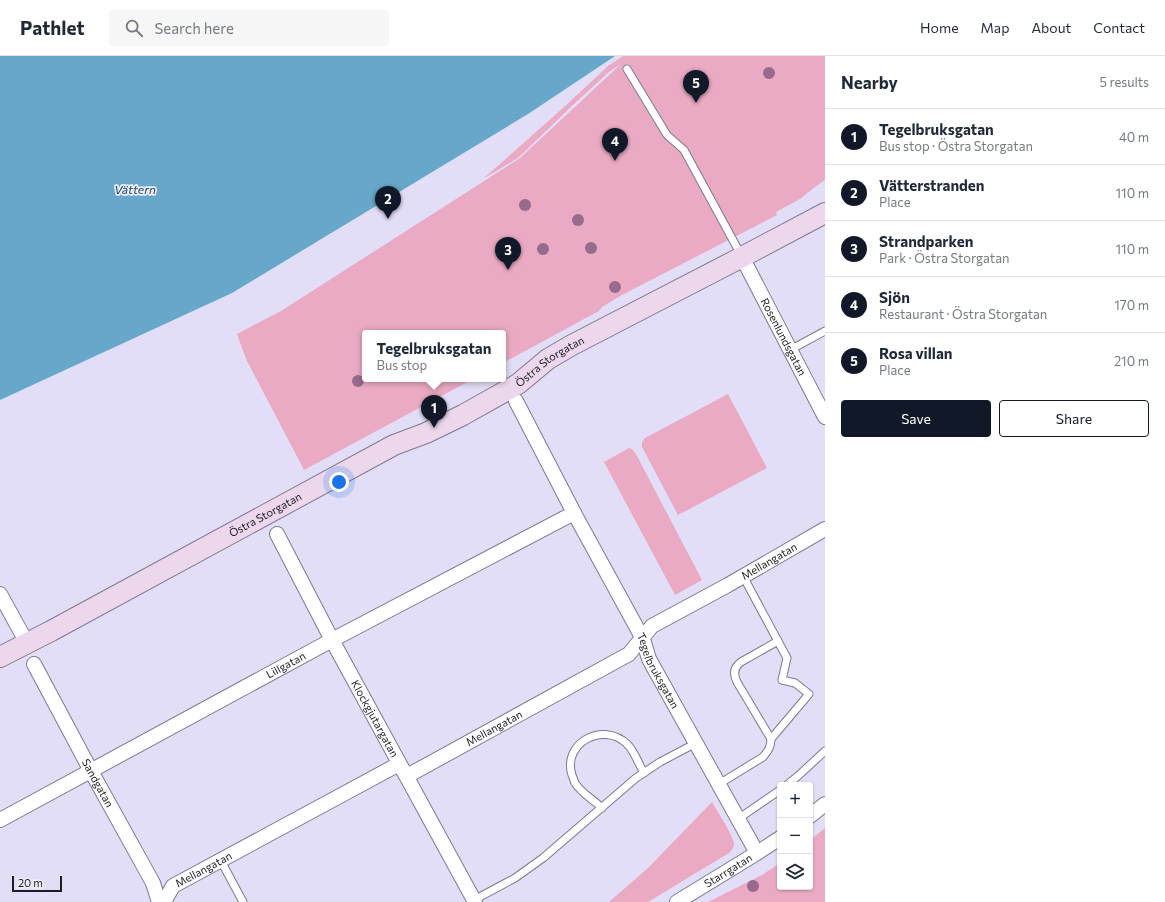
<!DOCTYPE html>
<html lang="en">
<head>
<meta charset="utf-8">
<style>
	:root { --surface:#fff; --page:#f6f6f7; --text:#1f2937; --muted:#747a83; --line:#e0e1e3; --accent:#111827 }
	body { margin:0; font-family:Commissioner,sans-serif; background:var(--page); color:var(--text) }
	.controls { position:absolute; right:12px; bottom:12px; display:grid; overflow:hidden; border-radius:4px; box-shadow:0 1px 3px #0004 }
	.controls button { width:36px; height:36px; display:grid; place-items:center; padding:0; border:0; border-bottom:1px solid var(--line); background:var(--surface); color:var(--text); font:20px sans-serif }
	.scale { position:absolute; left:12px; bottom:10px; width:50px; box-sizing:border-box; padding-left:4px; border:2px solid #1d1c25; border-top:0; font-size:11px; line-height:14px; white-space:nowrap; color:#1d1c25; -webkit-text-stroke:3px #f0edfc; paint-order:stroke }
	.you { position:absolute; left:339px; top:426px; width:14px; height:14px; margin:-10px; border:3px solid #fff; border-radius:50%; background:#1a73e8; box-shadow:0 0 0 6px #1a73e833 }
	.badge { display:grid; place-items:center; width:26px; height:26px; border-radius:50%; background:var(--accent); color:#fff; font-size:13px; font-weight:700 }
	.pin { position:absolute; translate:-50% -33px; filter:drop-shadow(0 1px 2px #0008) }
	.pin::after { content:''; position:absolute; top:21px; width:14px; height:12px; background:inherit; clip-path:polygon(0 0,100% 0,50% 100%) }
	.popup { position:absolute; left:362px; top:274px; width:144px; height:52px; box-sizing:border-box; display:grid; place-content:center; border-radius:4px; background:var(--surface); filter:drop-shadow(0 1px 3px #0005); font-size:13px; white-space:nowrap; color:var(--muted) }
	.popup b { font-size:15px; color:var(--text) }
	.popup::after { content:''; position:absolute; left:50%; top:100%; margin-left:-8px; border:8px solid transparent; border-top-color:var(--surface) }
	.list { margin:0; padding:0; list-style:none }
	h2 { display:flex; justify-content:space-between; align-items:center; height:52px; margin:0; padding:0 16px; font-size:17px }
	h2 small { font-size:13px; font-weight:400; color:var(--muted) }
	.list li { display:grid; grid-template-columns:26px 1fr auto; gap:12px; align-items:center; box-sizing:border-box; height:56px; padding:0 16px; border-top:1px solid var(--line) }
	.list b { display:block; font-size:15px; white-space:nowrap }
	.list p { margin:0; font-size:13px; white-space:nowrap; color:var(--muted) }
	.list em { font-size:13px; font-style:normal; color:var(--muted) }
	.actions { display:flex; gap:8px; padding:12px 16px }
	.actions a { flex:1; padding:9px 0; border:1px solid var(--accent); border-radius:4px; text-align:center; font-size:14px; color:var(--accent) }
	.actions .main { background:var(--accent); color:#fff }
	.icon { flex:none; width:22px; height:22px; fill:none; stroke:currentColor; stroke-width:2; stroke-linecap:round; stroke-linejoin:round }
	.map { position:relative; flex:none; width:825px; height:846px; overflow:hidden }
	header { display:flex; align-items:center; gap:24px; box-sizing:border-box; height:56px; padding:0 20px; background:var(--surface); border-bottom:1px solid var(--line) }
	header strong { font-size:19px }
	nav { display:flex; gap:22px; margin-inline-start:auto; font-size:14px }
	.search { width:280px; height:36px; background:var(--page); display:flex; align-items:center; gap:10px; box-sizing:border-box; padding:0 14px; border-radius:4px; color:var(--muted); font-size:15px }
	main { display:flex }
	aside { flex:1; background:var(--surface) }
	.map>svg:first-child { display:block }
</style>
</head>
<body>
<header>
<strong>Pathlet</strong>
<div class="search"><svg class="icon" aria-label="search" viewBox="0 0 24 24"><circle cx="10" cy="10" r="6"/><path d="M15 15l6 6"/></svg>Search here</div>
<nav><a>Home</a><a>Map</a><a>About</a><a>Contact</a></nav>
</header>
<main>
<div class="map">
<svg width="825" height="846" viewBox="0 0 825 846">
	<rect width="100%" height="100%" fill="#e3def7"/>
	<!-- green -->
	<g fill="#ebaac3">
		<path d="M 623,0 L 825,0 L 825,124 L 815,131 L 800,143 L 776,156 L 777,159 L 622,239 L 602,251 L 599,255 L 503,307 L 503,277 L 365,277 L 365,323 L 473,323 L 304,414 L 246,303 L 237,278 L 281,255 L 520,102 L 621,8 L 610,15 L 572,50 L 518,102 L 483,123 L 563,52 L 608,10 Z"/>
		<path d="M 728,338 L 767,412 L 678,459 L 642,391 L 642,386 L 645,382 Z"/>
		<path d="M 629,392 L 632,393 L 636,398 L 702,524 L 675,539 L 604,406 Z"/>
		<path d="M 712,746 C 717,755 734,780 734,789 C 733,793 731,795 729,797 L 648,846 L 609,846 L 648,812 Z"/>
		<path d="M 825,772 L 825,846 L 708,846 L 762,819 L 780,807 L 780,831 L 810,831 L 810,784 Z"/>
	</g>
	<!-- water -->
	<path fill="#67a7c9" d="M 0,0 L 615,0 L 528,58 L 232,237 L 0,344 Z"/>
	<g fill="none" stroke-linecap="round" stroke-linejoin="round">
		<defs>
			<g id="lane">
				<path d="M 627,13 L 667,79 L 684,94 L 741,199"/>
				<path d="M 790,294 L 825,275"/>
				<path d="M 743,520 L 787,602 L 782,624 L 795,627 L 809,638 L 771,683"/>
				<path d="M 719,728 L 763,701 C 768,695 771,691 771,683 L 737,626 C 733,618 734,611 741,606 L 778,585"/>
				<path d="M 787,729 L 799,719 L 825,695"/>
				<path d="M 602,752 C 594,744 581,737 575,727 C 574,725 573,721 572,719 C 562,687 603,665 627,688 C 634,694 639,709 644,717"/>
				<path d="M 738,763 L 780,734"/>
				<path d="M 221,805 L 243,846"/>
				<path d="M 474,844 L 515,822 L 543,802 L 636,722 L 660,706 L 696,687"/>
			</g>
			<g id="street">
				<path id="s1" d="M 742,201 L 825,361"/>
				<path id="s2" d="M 516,345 L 574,457 L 643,583 L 649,603 L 757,797"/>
				<path id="s3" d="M 277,478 L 332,584 L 475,846"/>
				<path d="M 0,538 L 27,587"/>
				<path id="s4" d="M 34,608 L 91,715 L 153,827 L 159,846"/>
				<path d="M 810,760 L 825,748"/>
				<path id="s5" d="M 0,764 L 332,584 L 574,457"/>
				<path id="s6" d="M 164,846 L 173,830 L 399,708 L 407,720 L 629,598 L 652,570 L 728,529 L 825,473"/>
				<path id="s7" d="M 677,846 L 757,797 L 780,782"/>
			</g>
			<g id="secondary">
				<path id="s8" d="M 0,601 L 51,575 L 394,389 L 426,377 L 463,359 L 518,328 L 548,303 L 572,289 L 742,201 L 825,157"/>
			</g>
		</defs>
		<!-- lane casing -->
		<use href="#lane" stroke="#7d798f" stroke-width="9"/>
		<!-- street casing -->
		<use href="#street" stroke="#7d798f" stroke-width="16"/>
		<!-- secondary casing -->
		<use href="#secondary" stroke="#7d798f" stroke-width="22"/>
		<!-- lane -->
		<use href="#lane" stroke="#fff" stroke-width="7"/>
		<!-- street -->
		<use href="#street" stroke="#fff" stroke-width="14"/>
		<!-- secondary -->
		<use href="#secondary" stroke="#ecd7ed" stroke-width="20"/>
	</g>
	<!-- trees -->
	<g fill="#976b8c">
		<circle cx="769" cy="17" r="6"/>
		<circle cx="525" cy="149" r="6"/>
		<circle cx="578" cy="164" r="6"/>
		<circle cx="591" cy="192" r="6"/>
		<circle cx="543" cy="193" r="6"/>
		<circle cx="615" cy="231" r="6"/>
		<circle cx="358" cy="325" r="6"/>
		<circle cx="753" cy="830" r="6"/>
	</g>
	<g text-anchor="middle" stroke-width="3.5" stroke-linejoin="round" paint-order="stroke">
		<!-- street labels -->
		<g font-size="11" fill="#1d1c25" stroke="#f0edfc">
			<text dy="4" stroke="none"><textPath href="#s1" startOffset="90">Rosenlundsgatan</textPath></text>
			<text dy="4" stroke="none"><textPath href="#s8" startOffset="625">Östra Storgatan</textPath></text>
			<text dy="4" stroke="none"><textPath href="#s8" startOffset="301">Östra Storgatan</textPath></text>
			<text dy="4" stroke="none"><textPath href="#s6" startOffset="713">Mellangatan</textPath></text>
			<text dy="4" stroke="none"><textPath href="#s5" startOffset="325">Lillgatan</textPath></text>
			<text dy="4" stroke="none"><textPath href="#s2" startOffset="305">Tegelbruksgatan</textPath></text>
			<text dy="4" stroke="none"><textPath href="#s3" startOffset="209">Klockgjutargatan</textPath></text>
			<text dy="4" stroke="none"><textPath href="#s6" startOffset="389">Mellangatan</textPath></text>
			<text dy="4" stroke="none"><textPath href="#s4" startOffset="135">Sandgatan</textPath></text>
			<text dy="4" stroke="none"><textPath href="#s6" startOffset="53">Mellangatan</textPath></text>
			<text dy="4" stroke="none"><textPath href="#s7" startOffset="60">Starrgatan</textPath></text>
		</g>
		<!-- water labels -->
		<g font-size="12" font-style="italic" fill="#11465f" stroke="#f0edfc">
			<text x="135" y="138">Vättern</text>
		</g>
	</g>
</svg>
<div class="controls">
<button>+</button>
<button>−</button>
<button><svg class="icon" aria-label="layers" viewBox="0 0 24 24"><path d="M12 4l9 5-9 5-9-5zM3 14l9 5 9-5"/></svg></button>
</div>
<div class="scale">20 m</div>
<div class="you"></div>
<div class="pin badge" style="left:434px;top:372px">1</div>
<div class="popup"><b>Tegelbruksgatan</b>Bus stop</div>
<div class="pin badge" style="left:388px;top:163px">2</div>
<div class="pin badge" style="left:508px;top:214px">3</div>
<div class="pin badge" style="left:615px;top:105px">4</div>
<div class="pin badge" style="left:696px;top:47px">5</div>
</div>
<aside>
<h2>Nearby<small>5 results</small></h2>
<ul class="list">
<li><span class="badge">1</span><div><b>Tegelbruksgatan</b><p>Bus stop · Östra Storgatan</p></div><em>40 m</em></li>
<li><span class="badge">2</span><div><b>Vätterstranden</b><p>Place</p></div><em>110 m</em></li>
<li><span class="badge">3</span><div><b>Strandparken</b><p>Park · Östra Storgatan</p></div><em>110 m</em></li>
<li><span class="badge">4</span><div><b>Sjön</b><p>Restaurant · Östra Storgatan</p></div><em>170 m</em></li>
<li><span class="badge">5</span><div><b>Rosa villan</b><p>Place</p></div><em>210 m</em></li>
</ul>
<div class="actions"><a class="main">Save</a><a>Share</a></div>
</aside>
</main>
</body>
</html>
